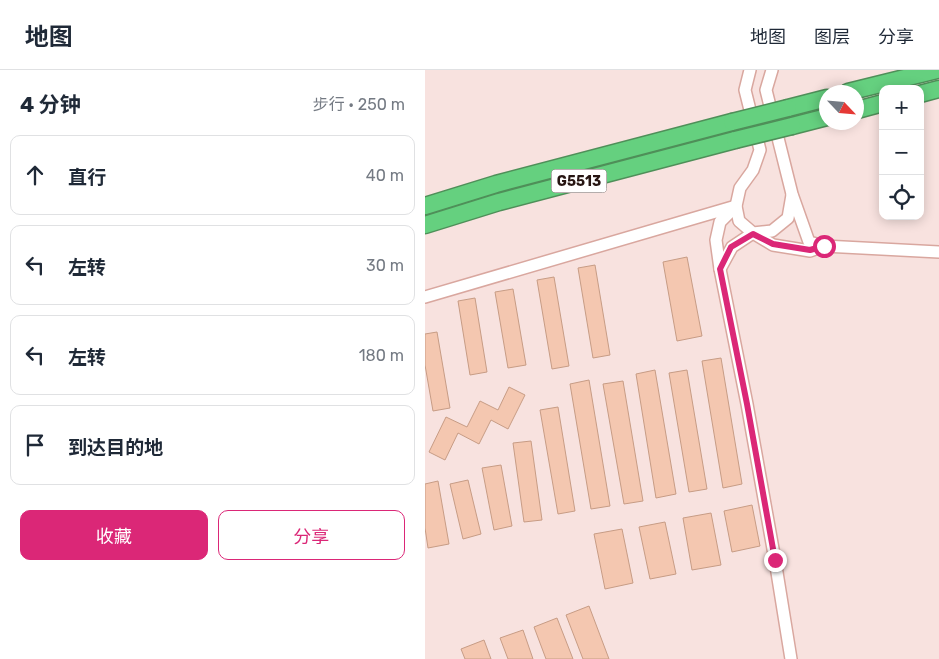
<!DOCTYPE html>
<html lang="zh">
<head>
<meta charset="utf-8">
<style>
	:root { --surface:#fff; --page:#f2f2f3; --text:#1f2937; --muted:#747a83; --line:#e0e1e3; --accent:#db2777 }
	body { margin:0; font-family:Rubik,"Noto Sans SC",sans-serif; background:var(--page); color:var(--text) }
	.controls { position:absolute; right:15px; top:15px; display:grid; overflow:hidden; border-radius:10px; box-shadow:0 2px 12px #0003 }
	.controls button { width:45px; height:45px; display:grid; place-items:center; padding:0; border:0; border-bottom:1px solid var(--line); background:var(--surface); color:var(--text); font:25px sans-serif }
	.compass { position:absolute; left:394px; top:15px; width:45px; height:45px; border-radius:50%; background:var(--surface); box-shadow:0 2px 12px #0003; rotate:116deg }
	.stop { position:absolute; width:15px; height:15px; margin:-11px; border:4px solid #db2777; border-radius:50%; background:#fff }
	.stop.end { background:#db2777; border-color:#fff; box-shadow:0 1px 5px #0008 }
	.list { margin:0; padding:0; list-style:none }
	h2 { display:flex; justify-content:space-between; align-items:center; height:65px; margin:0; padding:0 20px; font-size:21px }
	h2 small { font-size:16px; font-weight:400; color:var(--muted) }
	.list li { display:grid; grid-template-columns:32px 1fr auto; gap:15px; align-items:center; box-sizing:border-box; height:80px; margin:0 10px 10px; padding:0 10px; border:1px solid var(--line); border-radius:10px }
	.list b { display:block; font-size:19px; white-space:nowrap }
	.list em { font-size:16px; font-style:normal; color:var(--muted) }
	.actions { display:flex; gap:10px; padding:15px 20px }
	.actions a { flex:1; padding:11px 0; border:1px solid var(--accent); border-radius:10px; text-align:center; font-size:18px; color:var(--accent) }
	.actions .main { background:var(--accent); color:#fff }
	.icon { flex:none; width:28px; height:28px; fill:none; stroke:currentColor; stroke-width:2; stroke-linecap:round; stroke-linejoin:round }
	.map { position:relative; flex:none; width:514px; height:589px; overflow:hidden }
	header { display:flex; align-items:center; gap:30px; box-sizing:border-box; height:70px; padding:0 25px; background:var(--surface); border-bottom:1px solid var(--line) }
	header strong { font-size:24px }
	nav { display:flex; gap:28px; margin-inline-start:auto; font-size:18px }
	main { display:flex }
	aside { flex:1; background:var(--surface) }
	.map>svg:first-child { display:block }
</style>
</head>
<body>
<header>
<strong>地图</strong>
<nav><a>地图</a><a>图层</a><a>分享</a></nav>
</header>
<main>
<aside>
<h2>4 分钟<small>步行 · 250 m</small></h2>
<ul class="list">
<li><svg class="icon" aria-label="ahead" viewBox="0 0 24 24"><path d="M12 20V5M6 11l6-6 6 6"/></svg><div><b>直行</b></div><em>40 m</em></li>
<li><svg class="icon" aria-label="left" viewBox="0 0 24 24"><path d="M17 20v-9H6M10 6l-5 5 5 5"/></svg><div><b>左转</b></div><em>30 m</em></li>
<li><svg class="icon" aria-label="left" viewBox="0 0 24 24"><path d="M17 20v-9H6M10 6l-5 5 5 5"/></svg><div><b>左转</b></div><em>180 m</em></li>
<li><svg class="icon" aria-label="arrive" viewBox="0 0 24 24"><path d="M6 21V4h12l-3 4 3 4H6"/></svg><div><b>到达目的地</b></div></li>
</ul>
<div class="actions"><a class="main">收藏</a><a>分享</a></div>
</aside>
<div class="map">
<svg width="514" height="589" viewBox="0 0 514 589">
	<rect width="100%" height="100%" fill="#f8e2df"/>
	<!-- building -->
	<g fill="#f4c7b0" stroke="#c79c85">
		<path d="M 262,187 L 277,266 L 252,271 L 238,192 Z"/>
		<path d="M 170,195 L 185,285 L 168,288 L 153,198 Z"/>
		<path d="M 129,207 L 144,296 L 127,299 L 112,210 Z"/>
		<path d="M 88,219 L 101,295 L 83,298 L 70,222 Z"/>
		<path d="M 50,228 L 62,302 L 45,305 L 33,231 Z"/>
		<path d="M 12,262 L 25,338 L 8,341 L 0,295 L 0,264 Z"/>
		<path d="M 296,288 L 317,414 L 298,418 L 277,291 Z"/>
		<path d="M 230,300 L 251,424 L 231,428 L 211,304 Z"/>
		<path d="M 262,300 L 282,419 L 264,422 L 244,303 Z"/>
		<path d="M 164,310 L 185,436 L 166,439 L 145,314 Z"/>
		<path d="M 198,311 L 218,431 L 199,434 L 178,314 Z"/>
		<path d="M 84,317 L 100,325 L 83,359 L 66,350 L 54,374 L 33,363 L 20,390 L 4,382 L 21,347 L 42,357 L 55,331 L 73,340 Z"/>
		<path d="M 133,337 L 150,441 L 133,444 L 115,340 Z"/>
		<path d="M 106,371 L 117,450 L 99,452 L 88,373 Z"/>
		<path d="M 76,395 L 87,456 L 69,460 L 57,398 Z"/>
		<path d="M 43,410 L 56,464 L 38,469 L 25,414 Z"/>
		<path d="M 13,411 L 24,474 L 3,478 L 0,458 L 0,414 Z"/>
		<path d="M 327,435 L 335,476 L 307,482 L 299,441 Z"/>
		<path d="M 286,443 L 296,495 L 267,500 L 258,448 Z"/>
		<path d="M 240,452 L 251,504 L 225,509 L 214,457 Z"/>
		<path d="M 197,459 L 208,513 L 180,519 L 169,464 Z"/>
		<path d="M 164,536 L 184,589 L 158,589 L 141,545 Z"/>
		<path d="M 132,548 L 148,589 L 121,589 L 109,557 Z"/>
		<path d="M 98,560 L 108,589 L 83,589 L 75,568 Z"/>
		<path d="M 59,570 L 66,589 L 40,589 L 36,579 Z"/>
	</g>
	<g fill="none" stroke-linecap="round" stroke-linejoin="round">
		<defs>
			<g id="minor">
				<path d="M 325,0 L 320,20 L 335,80 L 328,100 L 315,118 L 311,136 L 314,151 L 328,163 L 347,161 L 363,148 L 367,125"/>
				<path d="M 347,0 L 341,20 L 367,124 L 384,172 L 399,176 L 514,182"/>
				<path d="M 295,199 L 307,177 L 328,163 L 348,175 L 385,181 L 399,176"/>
				<path d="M 0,227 L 311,136 L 295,152 L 291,170 L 295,199 L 322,334 L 350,490 L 366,589"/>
			</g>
			<g id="highway">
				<path d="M 423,22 L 512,0"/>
				<path d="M 495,24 L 514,19"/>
				<path d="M 363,38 L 402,28"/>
				<path d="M 432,40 L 458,33"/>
				<path d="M 367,56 L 402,47"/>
				<path d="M 0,136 L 71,114 L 307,52"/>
				<path d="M 0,155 L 74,132 L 310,70"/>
			</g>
		</defs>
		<!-- minor casing -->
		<use href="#minor" stroke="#d9a79f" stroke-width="14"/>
		<!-- highway casing -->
		<use href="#highway" stroke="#4f8f59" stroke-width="19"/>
		<!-- minor -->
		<use href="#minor" stroke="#fff" stroke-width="11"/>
		<!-- highway -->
		<use href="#highway" stroke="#65d07f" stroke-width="16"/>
		<defs>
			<g id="highway-bridge">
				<path d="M 307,52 L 363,38"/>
				<path d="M 310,70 L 367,56"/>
			</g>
		</defs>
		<!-- highway-bridge casing -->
		<use href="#highway-bridge" stroke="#4f8f59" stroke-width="19" stroke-linecap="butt"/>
		<!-- highway-bridge -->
		<use href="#highway-bridge" stroke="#65d07f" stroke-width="16"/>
	</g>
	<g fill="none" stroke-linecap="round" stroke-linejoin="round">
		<!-- route -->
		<path stroke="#db2777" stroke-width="6" d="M 350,490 L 322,334 L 295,199 L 306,177 L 328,164 L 348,174 L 385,180 L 399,176"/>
	</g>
	<g text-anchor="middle" stroke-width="5" stroke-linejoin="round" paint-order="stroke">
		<!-- shield labels -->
		<rect fill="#fff" stroke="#685b59" stroke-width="1" x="126.5" y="99.5" width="55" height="23" rx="4"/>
		<g font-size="14" font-weight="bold" fill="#271512">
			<text x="154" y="116">G5513</text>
		</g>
	</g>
</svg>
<div class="controls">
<button>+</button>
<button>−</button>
<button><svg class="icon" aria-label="locate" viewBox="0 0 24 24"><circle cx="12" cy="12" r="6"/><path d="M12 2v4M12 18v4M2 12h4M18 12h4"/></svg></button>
</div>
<svg class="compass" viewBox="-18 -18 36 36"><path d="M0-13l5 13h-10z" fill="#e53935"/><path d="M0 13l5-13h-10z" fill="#747a83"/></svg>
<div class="stop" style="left:399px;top:176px"></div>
<div class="stop end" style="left:350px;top:490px"></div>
</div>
</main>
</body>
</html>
